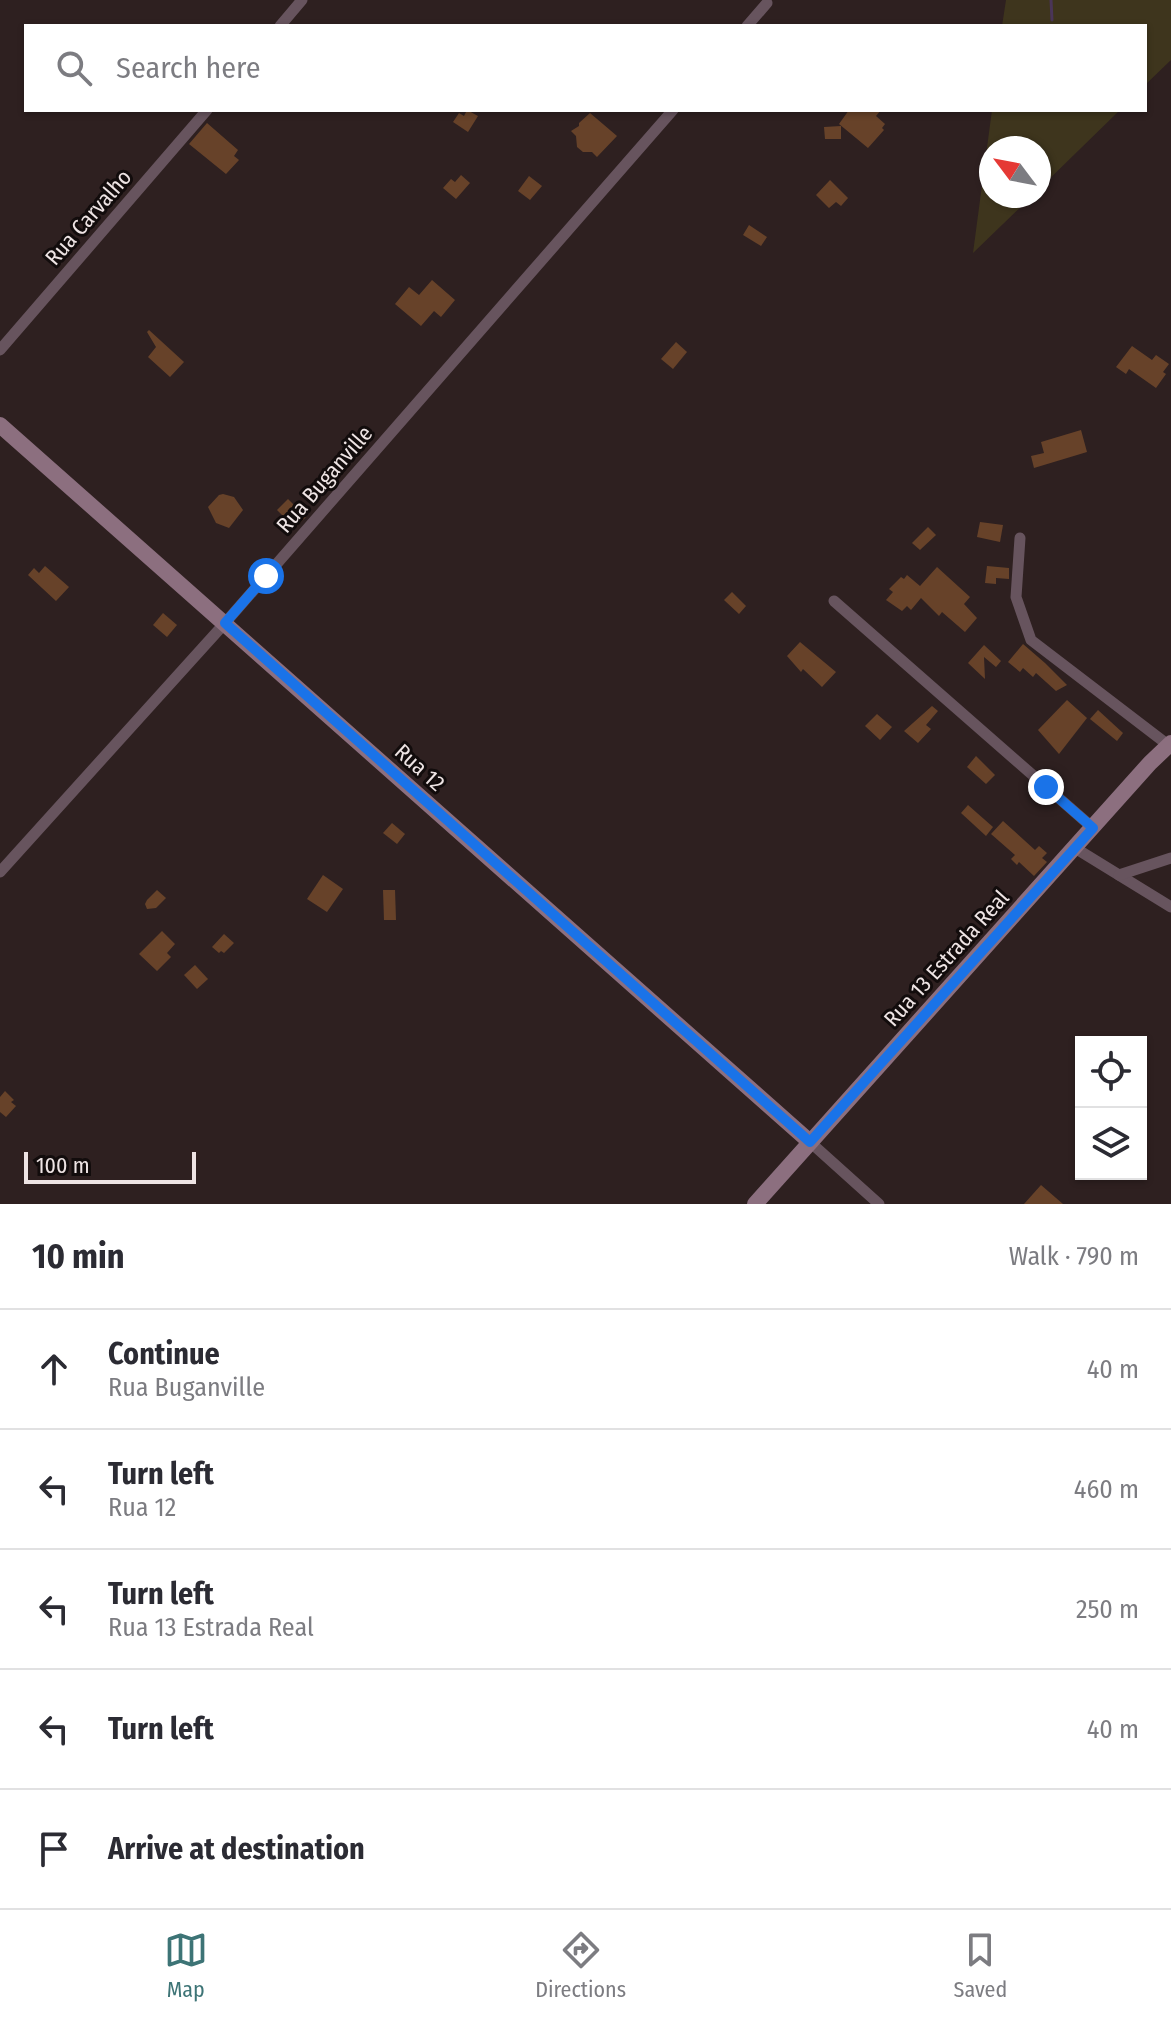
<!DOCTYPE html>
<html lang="en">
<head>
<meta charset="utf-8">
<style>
	:root { --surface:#fff; --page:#f2f2f3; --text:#2b2b33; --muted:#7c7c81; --line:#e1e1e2; --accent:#3d7476 }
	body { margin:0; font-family:"Fira Sans Condensed",sans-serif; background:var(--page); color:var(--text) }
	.controls { position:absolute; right:24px; bottom:24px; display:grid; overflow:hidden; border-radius:0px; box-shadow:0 2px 6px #0004 }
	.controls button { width:72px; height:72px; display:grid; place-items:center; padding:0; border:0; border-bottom:2px solid var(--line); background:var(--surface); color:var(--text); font:40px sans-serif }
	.compass { position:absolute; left:979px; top:136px; width:72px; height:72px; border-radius:50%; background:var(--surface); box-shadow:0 2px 6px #0004; rotate:302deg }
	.scale { position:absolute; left:24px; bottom:20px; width:172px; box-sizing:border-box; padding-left:8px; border:4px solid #eee4e4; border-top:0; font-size:22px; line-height:28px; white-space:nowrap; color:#eee4e4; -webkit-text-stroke:6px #120c0c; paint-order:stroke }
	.stop { position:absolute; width:24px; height:24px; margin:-18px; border:6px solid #1a73e8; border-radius:50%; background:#fff }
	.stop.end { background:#1a73e8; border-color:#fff; box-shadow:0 2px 8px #0008 }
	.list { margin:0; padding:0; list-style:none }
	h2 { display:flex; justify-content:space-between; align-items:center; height:104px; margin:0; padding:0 32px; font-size:34px }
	h2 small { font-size:26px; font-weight:400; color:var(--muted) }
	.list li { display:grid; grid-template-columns:52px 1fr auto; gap:24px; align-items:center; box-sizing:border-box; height:120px; padding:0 32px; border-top:2px solid var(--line) }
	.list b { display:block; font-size:30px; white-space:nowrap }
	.list p { margin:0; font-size:26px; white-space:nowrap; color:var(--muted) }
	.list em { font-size:26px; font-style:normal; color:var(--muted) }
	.icon { flex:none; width:44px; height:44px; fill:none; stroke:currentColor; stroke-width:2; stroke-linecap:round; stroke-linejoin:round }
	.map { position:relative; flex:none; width:1171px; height:1204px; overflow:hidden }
	.search { position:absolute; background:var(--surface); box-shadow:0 2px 6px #0004; left:24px; right:24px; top:24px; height:88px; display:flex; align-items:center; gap:20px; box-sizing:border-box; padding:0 28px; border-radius:0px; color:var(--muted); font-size:30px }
	.sheet { height:704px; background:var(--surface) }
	nav { display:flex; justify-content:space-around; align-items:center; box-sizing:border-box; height:112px; border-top:2px solid var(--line); background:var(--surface); font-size:22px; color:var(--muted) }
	nav a { display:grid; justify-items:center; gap:4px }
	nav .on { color:var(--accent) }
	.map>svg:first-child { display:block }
</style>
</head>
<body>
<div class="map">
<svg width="1171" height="1204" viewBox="0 0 1171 1204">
	<rect width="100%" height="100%" fill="#2e2020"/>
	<!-- green -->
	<g fill="#3e351d">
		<path d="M 1006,0 L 1171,0 L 1171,60 L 1145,85 L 1145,26 L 1002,26 Z"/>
		<path d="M 992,110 L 1120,110 L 1039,189 L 1039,148 L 991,148 L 991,196 L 1032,196 L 973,253 Z"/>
	</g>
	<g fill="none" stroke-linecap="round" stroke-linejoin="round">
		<!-- stream -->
		<path stroke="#4a3558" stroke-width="3" d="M 1051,0 L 1052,20"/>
	</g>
	<!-- building -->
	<g fill="#674229">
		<path d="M 467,110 L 478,116 L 468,132 L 453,122 L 459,113 L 464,116 Z"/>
		<path d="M 849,110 L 881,110 L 876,116 L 885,124 L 882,128 L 884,130 L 868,148 L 839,124 Z"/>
		<path d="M 590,113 L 617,136 L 597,157 L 592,152 L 583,152 L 577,147 L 576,136 L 571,131 L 579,126 L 579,123 Z"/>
		<path d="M 207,123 L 238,150 L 234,156 L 239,160 L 226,174 L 189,144 Z"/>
		<path d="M 841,126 L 841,139 L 825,139 L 824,127 Z"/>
		<path d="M 461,175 L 470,183 L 456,199 L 443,188 L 451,179 L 455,182 Z"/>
		<path d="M 529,176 L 542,186 L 530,200 L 518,191 Z"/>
		<path d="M 830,180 L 848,198 L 841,206 L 836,202 L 829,208 L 816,195 Z"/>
		<path d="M 749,225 L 767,237 L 761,246 L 743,235 Z"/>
		<path d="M 432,280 L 455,300 L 441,317 L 434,311 L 421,326 L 395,304 L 409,287 L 419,295 Z"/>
		<path d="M 149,330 L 184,362 L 170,377 L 148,357 L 156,347 L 147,332 Z"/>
		<path d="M 676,342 L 687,352 L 673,369 L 661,359 Z"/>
		<path d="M 1132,346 L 1152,360 L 1156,355 L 1169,364 L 1163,372 L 1166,374 L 1156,388 L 1129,369 L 1126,374 L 1116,367 Z"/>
		<path d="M 1081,430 L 1087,452 L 1034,468 L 1031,456 L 1044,453 L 1041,442 Z"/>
		<path d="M 223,494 L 234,497 L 243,510 L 229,528 L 216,523 L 208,507 L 219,495 Z"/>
		<path d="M 288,499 L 306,517 L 295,528 L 277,510 Z"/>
		<path d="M 980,522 L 1003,525 L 1000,542 L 977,537 Z"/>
		<path d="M 928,527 L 936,535 L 920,550 L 912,543 Z"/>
		<path d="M 45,566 L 69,587 L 56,601 L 28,575 L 34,568 L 39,573 Z"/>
		<path d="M 987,566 L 1009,568 L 1009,579 L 996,578 L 996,584 L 985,583 Z"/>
		<path d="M 937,567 L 970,597 L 964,604 L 977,618 L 965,632 L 942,612 L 939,616 L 921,598 L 911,610 L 907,606 L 902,611 L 886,600 L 893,592 L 889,589 L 901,577 L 904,579 L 907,575 L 920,586 Z"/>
		<path d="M 732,592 L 746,606 L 739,614 L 724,600 Z"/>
		<path d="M 163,613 L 177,625 L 167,637 L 153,625 Z"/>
		<path d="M 800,642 L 836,672 L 822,687 L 803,669 L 801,672 L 787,656 Z"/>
		<path d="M 1023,644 L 1045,663 L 1067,685 L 1056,691 L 1036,673 L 1033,677 L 1023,668 L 1020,672 L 1008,662 Z"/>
		<path d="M 984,645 L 1001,661 L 996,667 L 984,657 L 985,679 L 968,663 Z"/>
		<path d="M 1067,700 L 1087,718 L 1059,754 L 1038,730 Z"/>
		<path d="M 932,706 L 938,711 L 926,725 L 931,729 L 918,743 L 904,731 Z"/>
		<path d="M 1098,710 L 1123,733 L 1117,741 L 1090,719 Z"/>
		<path d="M 877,714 L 892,727 L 880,740 L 865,726 Z"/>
		<path d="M 976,756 L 995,775 L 986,784 L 967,767 Z"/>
		<path d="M 968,805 L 993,827 L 986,836 L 961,813 Z"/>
		<path d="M 1003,821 L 1035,850 L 1039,846 L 1047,853 L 1042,858 L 1047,862 L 1034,876 L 1019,862 L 1017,865 L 1011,859 L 1015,855 L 991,834 Z"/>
		<path d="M 392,823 L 405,834 L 397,844 L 383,833 Z"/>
		<path d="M 323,875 L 343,889 L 327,912 L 307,899 Z"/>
		<path d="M 157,890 L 166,898 L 156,908 L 147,909 L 145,904 L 147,900 Z"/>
		<path d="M 383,890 L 395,890 L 396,920 L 384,920 Z"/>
		<path d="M 162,931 L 175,944 L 167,953 L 171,957 L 157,971 L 139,954 Z"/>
		<path d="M 224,934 L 234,943 L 224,953 L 221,951 L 219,953 L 212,947 Z"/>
		<path d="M 195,965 L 208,979 L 197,989 L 184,975 Z"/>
		<path d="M 5,1091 L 14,1100 L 11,1102 L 16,1106 L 6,1117 L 0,1112 L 0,1097 Z"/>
		<path d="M 1041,1185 L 1063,1204 L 1024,1204 Z"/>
	</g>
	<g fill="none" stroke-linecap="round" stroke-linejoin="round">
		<!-- street -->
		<g stroke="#67545e" stroke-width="11">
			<path d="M 280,26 L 302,0"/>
			<path d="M 747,26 L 767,3"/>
			<path d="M 0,350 L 207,110"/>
			<path d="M 1020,538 L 1016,597 L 1031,640 L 1168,745"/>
			<path d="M 834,601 L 1093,828"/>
			<path d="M 1075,848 L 1171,907"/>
			<path d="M 0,872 L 225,623 L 673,110"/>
			<path d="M 1119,875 L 1171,858"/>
			<path d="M 810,1142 L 879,1204"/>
		</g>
		<!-- secondary -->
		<g stroke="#8c6f7f" stroke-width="16">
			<path d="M 0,425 L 810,1142"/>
			<path d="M 755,1204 L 1150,763 L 1171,743"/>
		</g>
	</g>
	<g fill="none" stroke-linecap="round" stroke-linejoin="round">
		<!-- route -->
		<path stroke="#1a73e8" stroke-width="10" d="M 266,576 L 225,623 L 810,1142 L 1093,828 L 1046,787"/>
	</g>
	<g text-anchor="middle" stroke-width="6" stroke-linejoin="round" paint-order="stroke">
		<!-- street labels -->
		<g font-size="22" fill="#eee4e4" stroke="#120c0c">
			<text transform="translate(88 217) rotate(-49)" y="8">Rua Carvalho</text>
			<text transform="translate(324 479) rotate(-49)" y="8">Rua Buganville</text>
			<text transform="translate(420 767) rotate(42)" y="8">Rua 12</text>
			<text transform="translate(946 958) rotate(-48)" y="8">Rua 13 Estrada Real</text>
		</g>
	</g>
</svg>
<div class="controls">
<button><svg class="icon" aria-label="locate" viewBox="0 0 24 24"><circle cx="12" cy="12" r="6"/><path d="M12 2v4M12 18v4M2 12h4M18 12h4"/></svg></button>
<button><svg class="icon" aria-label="layers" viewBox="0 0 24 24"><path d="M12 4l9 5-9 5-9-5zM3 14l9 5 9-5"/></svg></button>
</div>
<svg class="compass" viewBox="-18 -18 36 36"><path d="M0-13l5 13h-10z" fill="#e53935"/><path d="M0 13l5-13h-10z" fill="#7c7c81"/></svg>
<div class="scale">100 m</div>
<div class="stop" style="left:266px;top:576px"></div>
<div class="stop end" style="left:1046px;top:787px"></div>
<div class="search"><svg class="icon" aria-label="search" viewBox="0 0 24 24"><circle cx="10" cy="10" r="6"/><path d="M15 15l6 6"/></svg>Search here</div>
</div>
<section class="sheet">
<h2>10 min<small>Walk · 790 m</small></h2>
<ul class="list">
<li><svg class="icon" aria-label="ahead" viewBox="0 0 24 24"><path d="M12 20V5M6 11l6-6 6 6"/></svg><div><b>Continue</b><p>Rua Buganville</p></div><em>40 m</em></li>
<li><svg class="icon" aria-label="left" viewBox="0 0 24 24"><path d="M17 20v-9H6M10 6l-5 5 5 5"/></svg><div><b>Turn left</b><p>Rua 12</p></div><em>460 m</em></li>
<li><svg class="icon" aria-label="left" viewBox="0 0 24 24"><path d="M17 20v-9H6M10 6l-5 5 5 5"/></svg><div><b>Turn left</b><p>Rua 13 Estrada Real</p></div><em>250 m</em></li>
<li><svg class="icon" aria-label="left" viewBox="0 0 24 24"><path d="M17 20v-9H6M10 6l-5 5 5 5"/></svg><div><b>Turn left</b></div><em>40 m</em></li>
<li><svg class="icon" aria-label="arrive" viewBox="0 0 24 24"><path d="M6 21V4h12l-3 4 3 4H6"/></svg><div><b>Arrive at destination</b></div></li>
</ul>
</section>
<nav>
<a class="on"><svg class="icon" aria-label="map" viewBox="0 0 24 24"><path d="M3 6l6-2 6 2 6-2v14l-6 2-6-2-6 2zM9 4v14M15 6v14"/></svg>Map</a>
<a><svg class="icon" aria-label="directions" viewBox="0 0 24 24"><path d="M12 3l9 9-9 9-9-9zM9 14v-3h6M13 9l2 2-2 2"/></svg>Directions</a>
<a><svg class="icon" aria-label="saved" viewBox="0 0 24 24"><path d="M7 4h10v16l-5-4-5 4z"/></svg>Saved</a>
</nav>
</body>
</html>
